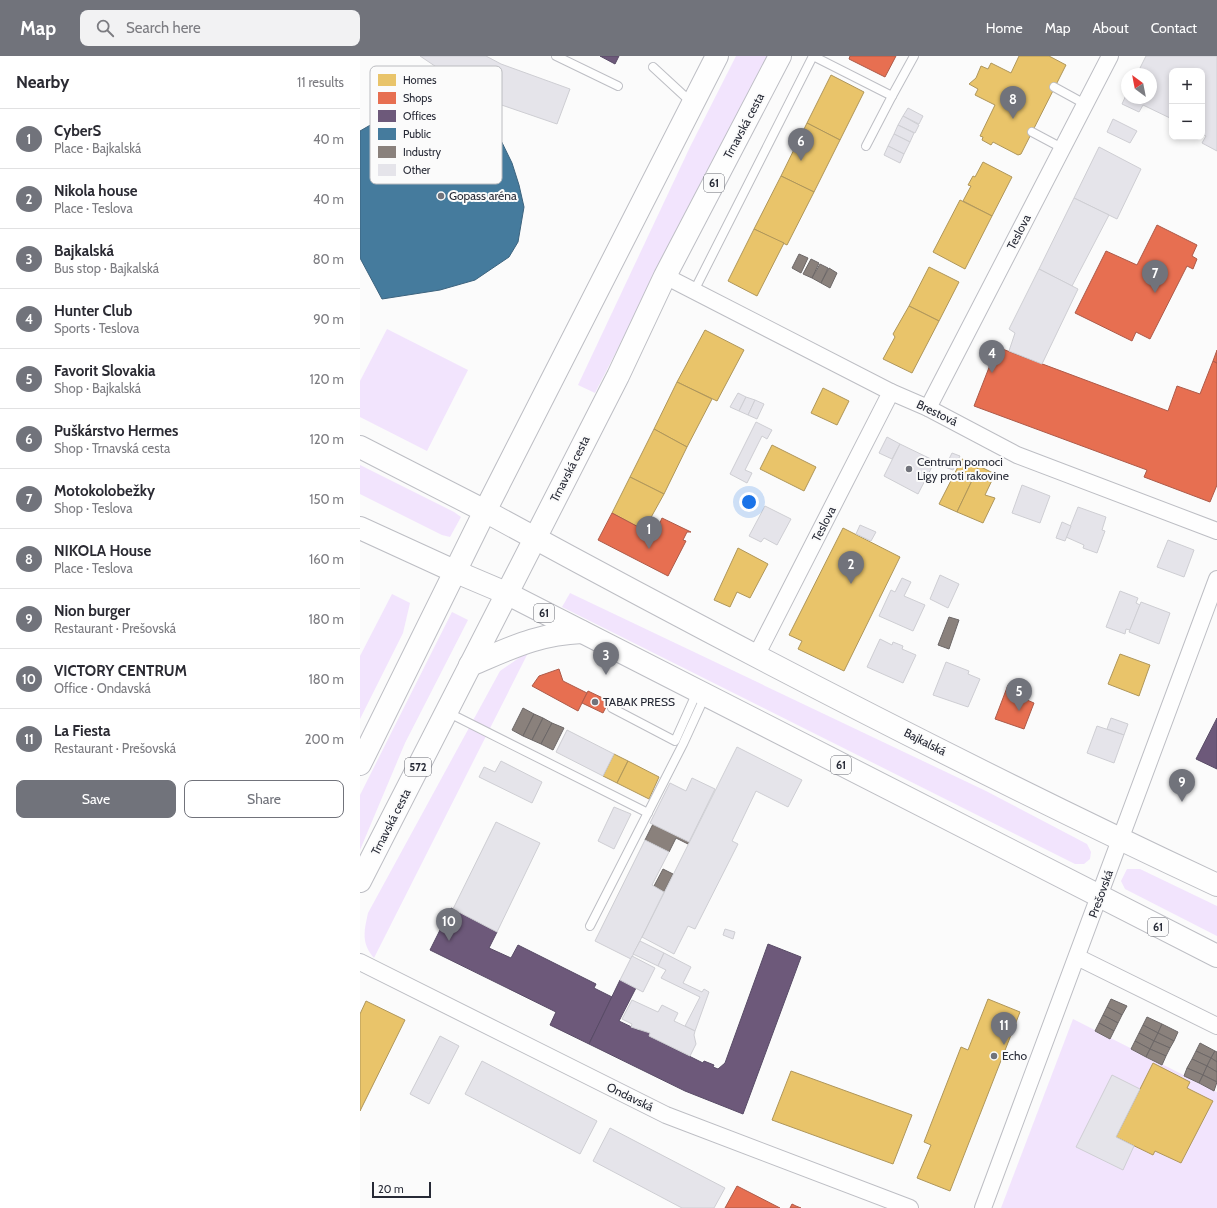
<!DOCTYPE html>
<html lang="en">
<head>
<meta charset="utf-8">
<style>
	:root { --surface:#fff; --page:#f2f2f3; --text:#2b2b33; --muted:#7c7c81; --line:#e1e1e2; --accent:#71737b }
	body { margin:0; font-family:Cabin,sans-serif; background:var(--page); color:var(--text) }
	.controls { position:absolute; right:12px; top:12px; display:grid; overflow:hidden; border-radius:8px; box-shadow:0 2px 6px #0003 }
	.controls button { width:36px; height:36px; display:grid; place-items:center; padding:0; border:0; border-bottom:1px solid var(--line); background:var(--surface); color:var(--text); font:20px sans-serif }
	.compass { position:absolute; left:761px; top:12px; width:36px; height:36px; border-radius:50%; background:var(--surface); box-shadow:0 2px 6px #0003; rotate:328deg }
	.scale { position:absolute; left:12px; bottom:10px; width:59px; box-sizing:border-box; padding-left:4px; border:2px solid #272a36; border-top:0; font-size:11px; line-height:14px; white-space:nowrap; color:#272a36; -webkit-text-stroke:3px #fbfbfb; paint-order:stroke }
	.you { position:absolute; left:389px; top:446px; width:14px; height:14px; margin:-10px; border:3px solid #fff; border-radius:50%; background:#1a73e8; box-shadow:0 0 0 6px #1a73e833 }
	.badge { display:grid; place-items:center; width:26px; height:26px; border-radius:50%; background:var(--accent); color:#fff; font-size:13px; font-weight:700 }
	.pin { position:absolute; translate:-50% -33px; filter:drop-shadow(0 1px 2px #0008) }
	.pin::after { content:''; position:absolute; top:21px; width:14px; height:12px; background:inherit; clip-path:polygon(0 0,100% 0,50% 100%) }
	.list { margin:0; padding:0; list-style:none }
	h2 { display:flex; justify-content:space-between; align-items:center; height:52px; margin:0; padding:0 16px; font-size:17px }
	h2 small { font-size:13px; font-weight:400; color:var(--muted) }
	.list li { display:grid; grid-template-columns:26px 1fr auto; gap:12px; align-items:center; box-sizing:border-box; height:60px; padding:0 16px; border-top:1px solid var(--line) }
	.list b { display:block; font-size:15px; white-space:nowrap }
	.list p { margin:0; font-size:13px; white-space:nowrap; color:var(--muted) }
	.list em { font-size:13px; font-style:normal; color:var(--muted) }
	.actions { display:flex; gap:8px; padding:12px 16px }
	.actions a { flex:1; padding:9px 0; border:1px solid var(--accent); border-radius:8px; text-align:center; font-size:14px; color:var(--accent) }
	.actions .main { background:var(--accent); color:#fff }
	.icon { flex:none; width:22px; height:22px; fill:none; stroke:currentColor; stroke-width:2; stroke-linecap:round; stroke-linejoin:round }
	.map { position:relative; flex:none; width:857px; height:1152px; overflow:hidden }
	header { display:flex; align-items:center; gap:24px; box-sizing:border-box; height:56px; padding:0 20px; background:var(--accent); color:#fff }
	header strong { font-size:19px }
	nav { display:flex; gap:22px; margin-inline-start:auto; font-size:14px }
	.search { width:280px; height:36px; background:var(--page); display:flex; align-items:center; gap:10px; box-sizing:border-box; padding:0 14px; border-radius:8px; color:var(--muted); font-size:15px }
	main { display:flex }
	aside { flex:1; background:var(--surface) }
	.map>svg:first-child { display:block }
</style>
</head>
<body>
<header>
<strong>Map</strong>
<div class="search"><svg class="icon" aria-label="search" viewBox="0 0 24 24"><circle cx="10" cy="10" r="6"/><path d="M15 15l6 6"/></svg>Search here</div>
<nav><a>Home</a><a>Map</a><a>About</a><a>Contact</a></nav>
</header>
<main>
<aside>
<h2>Nearby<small>11 results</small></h2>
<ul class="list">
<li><span class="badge">1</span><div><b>CyberS</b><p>Place · Bajkalská</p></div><em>40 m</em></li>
<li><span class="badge">2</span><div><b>Nikola house</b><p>Place · Teslova</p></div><em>40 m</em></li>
<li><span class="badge">3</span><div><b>Bajkalská</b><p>Bus stop · Bajkalská</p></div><em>80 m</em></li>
<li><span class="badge">4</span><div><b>Hunter Club</b><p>Sports · Teslova</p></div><em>90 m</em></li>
<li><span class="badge">5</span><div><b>Favorit Slovakia</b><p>Shop · Bajkalská</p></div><em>120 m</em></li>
<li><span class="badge">6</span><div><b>Puškárstvo Hermes</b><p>Shop · Trnavská cesta</p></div><em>120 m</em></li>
<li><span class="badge">7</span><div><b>Motokolobežky</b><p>Shop · Teslova</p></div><em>150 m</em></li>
<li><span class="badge">8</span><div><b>NIKOLA House</b><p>Place · Teslova</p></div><em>160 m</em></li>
<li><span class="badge">9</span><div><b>Nion burger</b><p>Restaurant · Prešovská</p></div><em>180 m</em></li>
<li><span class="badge">10</span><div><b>VICTORY CENTRUM</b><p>Office · Ondavská</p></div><em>180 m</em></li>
<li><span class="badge">11</span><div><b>La Fiesta</b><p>Restaurant · Prešovská</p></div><em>200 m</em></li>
</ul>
<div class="actions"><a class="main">Save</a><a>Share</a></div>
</aside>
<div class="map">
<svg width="857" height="1152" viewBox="0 0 857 1152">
	<rect width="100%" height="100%" fill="#fbfbfb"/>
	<!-- green -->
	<g fill="#f2e4fd">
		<path d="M 376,0 L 408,0 L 235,337 L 218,329 L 330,91 Z"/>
		<path d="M 27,273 L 108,314 L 67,395 L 0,361 L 0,325 Z"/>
		<path d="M 0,409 L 94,456 L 101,461 L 90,481 L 82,479 L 0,438 Z"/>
		<path d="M 210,537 L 626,735 L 727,788 L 731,796 L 730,803 L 724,808 L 715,808 L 202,551 Z"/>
		<path d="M 32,538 L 50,547 L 43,577 L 0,663 L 0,600 Z"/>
		<path d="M 92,556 L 108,564 L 45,687 L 0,794 L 0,739 Z"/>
		<path d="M 169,595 L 14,902 C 1,887 4,875 8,857 L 140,615 Z"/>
		<path d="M 767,813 L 780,813 L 857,850 L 857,880 L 765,833 L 761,825 Z"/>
		<path d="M 713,963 L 857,1036 L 857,1152 L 641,1152 Z"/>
	</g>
	<!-- homes -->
	<g fill="#e9c46a" stroke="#af965a">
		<path d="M 659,0 L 689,0 L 706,9 L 661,98 L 658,99 L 633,86 L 631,89 L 622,84 L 623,81 L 620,80 L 635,49 L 615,39 L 618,33 L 609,28 L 616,22 L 621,10 L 628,13 L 631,7 L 651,17 Z"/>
		<path d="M 471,19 L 504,36 L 480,84 L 447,67 Z"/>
		<path d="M 447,67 L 480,84 L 454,136 L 421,120 Z"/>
		<path d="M 623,106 L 652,121 L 632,160 L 603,145 L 611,130 L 608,129 L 613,120 L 615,121 Z"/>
		<path d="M 421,120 L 454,136 L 427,189 L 394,173 Z"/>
		<path d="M 600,144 L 632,160 L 605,213 L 573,196 Z"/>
		<path d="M 394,173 L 424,187 L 397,240 L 368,225 Z"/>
		<path d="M 569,211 L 599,226 L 579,265 L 549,250 Z"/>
		<path d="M 549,250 L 579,265 L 552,317 L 523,303 L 535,281 L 533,278 Z"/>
		<path d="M 345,274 L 384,294 L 357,345 L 317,326 Z"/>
		<path d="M 317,326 L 352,343 L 327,391 L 294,373 Z"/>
		<path d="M 463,332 L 489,345 L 477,369 L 451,357 Z"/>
		<path d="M 294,373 L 327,391 L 304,438 L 270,421 Z"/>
		<path d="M 412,389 L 456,411 L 444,435 L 400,413 Z"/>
		<path d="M 602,403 L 619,410 L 597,456 L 579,448 Z"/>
		<path d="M 619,410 L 635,418 L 625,439 L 635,442 L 623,467 L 597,456 Z"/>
		<path d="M 270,421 L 304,438 L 284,474 L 252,457 Z"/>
		<path d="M 483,472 L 540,501 L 484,615 L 438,593 L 442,585 L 429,579 Z"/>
		<path d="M 378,492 L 408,508 L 390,542 L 377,536 L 370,551 L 354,544 Z"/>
		<path d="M 760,598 L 790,609 L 779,640 L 748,628 Z"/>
		<path d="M 254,698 L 268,705 L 257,727 L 243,720 Z"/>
		<path d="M 268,705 L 299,721 L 289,743 L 257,727 Z"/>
		<path d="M 628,943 L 660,956 L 590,1135 L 557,1122 L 571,1089 L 564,1086 L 601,991 L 608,994 Z"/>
		<path d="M 6,945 L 45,964 L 0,1055 L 0,958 Z"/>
		<path d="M 793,1007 L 830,1026 L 827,1032 L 853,1045 L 821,1107 L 795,1095 L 793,1099 L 756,1081 Z"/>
		<path d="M 431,1015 L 552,1059 L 533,1108 L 412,1064 Z"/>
	</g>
	<!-- shops -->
	<g fill="#e76f51" stroke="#ad5a49">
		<path d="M 490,0 L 536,0 L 525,21 L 489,3 Z"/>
		<path d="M 797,169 L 837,189 L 832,200 L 837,203 L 833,213 L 827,210 L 790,283 L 776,276 L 772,285 L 715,257 L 746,195 L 777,209 Z"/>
		<path d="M 637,291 L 808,355 L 817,330 L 840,338 L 853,305 L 857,307 L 857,429 L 850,446 L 784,421 L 787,414 L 614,350 Z"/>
		<path d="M 857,294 L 857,307 L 853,305 Z"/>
		<path d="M 252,457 L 284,474 L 289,467 L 298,471 L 302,462 L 331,476 L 327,476 L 323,484 L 326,485 L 308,520 L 238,484 Z"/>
		<path d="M 199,613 L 203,625 L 227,637 L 218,655 L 172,630 L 179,620 Z"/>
		<path d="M 648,629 L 662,634 L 660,641 L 674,647 L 664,673 L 635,663 Z"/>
		<path d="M 228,635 L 249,645 L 243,657 L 222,647 Z"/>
		<path d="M 377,1130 L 381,1132 L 420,1152 L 365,1152 Z"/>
		<path d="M 432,1148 L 436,1150 L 441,1152 L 430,1152 Z"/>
	</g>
	<!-- offices -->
	<g fill="#6d597a" stroke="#584b66">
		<path d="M 240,0 L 259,0 L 255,8 Z"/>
		<path d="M 857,662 L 857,713 L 836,703 Z"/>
		<path d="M 91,852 L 137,876 L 129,892 L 151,902 L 158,889 L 236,928 L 234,932 L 252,941 L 229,988 L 190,969 L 196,956 L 70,894 Z"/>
		<path d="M 408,888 L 441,901 L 383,1058 L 325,1035 L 229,988 L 260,924 L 276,932 L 259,965 L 280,975 L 280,973 L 290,977 L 289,980 L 343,1007 L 344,1005 L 354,1009 L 353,1011 L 358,1013 L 365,1007 Z"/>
	</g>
	<!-- public -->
	<path fill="#457b9d" stroke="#3c637e" d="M 116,35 L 126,42 L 121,52 L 131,64 L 152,107 L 159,129 L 164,151 L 158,186 L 149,201 L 115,224 L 80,234 L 22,243 L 0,202 L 0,75 L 26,60 L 41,56 L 74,49 L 110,47 Z"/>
	<!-- industry -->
	<g fill="#8a817c" stroke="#6c6767">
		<path d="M 439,198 L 448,202 L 441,217 L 432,212 Z"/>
		<path d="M 451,203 L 459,207 L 452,222 L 443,218 Z"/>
		<path d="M 460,208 L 468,212 L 461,227 L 452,222 Z"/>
		<path d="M 469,212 L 477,217 L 470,232 L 461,227 Z"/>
		<path d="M 589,561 L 599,564 L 589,593 L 578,589 Z"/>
		<path d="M 163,652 L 174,658 L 163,680 L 152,674 Z"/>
		<path d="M 174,658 L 183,662 L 172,684 L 163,680 Z"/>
		<path d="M 183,662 L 192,667 L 181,688 L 172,684 Z"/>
		<path d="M 192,667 L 204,672 L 193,694 L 181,688 Z"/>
		<path d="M 293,768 L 329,786 L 328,788 L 316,782 L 309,796 L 285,784 Z"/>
		<path d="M 303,813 L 313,818 L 304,836 L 294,830 Z"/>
		<path d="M 751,943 L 767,950 L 762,959 L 747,951 Z"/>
		<path d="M 747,951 L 762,959 L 758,967 L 743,959 Z"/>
		<path d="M 743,959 L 758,967 L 754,975 L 739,967 Z"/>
		<path d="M 787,961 L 802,968 L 798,977 L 783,969 Z"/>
		<path d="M 739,967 L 754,975 L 750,983 L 735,975 Z"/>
		<path d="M 802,968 L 818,976 L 814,985 L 798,977 Z"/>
		<path d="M 783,969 L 798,977 L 794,985 L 779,977 Z"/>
		<path d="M 779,977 L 794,985 L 790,993 L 775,985 Z"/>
		<path d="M 798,977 L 814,985 L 810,992 L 794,985 Z"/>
		<path d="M 775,985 L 790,993 L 786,1001 L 771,993 Z"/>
		<path d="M 794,985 L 810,992 L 806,1000 L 790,993 Z"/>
		<path d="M 840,987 L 855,995 L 851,1002 L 836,995 Z"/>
		<path d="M 790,993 L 806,1000 L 802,1009 L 786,1001 Z"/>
		<path d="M 836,995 L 851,1002 L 847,1010 L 832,1003 Z"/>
		<path d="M 855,995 L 857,996 L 857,1006 L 851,1002 Z"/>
		<path d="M 851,1002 L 857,1006 L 857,1016 L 847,1010 Z"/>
		<path d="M 832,1003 L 847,1010 L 843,1019 L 827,1012 Z"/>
		<path d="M 847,1010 L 857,1016 L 857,1026 L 843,1019 Z"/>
		<path d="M 827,1012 L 843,1019 L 839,1027 L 824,1020 Z"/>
		<path d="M 843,1019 L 857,1026 L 854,1035 L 839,1027 Z"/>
	</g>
	<!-- building -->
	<g fill="#e5e4ea" stroke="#ceced3">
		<path d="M 60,0 L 126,0 L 141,8 L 210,33 L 197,68 L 127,44 L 128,42 L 116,35 L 112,35 Z"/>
		<path d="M 786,0 L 857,0 L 857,95 L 842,87 L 846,80 L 842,78 L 842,15 L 812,15 L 812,63 L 783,49 L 779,56 L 762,48 L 767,37 L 767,42 L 791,42 L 791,18 L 777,18 Z"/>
		<path d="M 548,52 L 563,60 L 559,68 L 543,60 Z"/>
		<path d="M 543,60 L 559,69 L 555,77 L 538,69 Z"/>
		<path d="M 753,63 L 777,75 L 770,87 L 747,76 Z"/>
		<path d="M 538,69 L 554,77 L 550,86 L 534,78 Z"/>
		<path d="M 534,78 L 550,86 L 544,98 L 528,90 Z"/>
		<path d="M 528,90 L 544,98 L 540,107 L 524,99 Z"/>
		<path d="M 739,91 L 781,113 L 757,163 L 714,142 Z"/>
		<path d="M 714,142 L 749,159 L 712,230 L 679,213 Z"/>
		<path d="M 679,213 L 718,233 L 682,308 L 649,295 L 655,277 L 649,273 Z"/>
		<path d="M 378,337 L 386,341 L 379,355 L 370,351 Z"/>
		<path d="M 386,341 L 395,344 L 388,359 L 379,355 Z"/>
		<path d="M 395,344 L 404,348 L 397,363 L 388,359 Z"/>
		<path d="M 396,366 L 412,374 L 407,383 L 402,380 L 385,414 L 392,417 L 387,427 L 370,418 Z"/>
		<path d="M 527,381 L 540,388 L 532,403 L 519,397 Z"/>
		<path d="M 540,388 L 575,405 L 558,438 L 524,420 Z"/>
		<path d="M 592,397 L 600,400 L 593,414 L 585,411 Z"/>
		<path d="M 662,429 L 690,440 L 680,467 L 652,457 Z"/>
		<path d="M 405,450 L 431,463 L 417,489 L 404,482 L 401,486 L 389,480 Z"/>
		<path d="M 718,451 L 746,461 L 742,474 L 745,475 L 737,497 L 723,492 L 724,489 L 706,481 Z"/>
		<path d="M 702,466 L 711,470 L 705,485 L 696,482 Z"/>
		<path d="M 500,469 L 516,476 L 511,485 L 496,478 Z"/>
		<path d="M 808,484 L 834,494 L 824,521 L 797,511 Z"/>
		<path d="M 580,519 L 599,528 L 588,552 L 570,543 Z"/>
		<path d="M 542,522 L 551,526 L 544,540 L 565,549 L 553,575 L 519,560 L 531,534 L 535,536 Z"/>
		<path d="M 760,535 L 778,542 L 776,547 L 780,549 L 770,574 L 766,573 L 765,578 L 746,571 Z"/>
		<path d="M 781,546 L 810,557 L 799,588 L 769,576 Z"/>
		<path d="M 520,583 L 532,589 L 533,586 L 543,590 L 542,593 L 556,599 L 543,627 L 507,611 Z"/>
		<path d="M 586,606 L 609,615 L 608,618 L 620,623 L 608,651 L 573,639 Z"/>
		<path d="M 751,662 L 768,668 L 764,679 L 747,673 Z"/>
		<path d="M 737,670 L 764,679 L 754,707 L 727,697 Z"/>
		<path d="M 207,674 L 254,698 L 243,720 L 196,696 Z"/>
		<path d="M 377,691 L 442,724 L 428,751 L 396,735 L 372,785 L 378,788 L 335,873 L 328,870 L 314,898 L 282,881 Z"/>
		<path d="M 141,705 L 182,726 L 172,747 L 119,721 L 124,711 L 135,716 Z"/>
		<path d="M 332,722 L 355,733 L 329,786 L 290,767 L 310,727 L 326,735 Z"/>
		<path d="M 254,751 L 271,758 L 254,793 L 238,785 Z"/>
		<path d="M 136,766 L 180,787 L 137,876 L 93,853 Z"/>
		<path d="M 285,784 L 309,796 L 292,829 L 304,836 L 271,903 L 235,885 Z"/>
		<path d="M 365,873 L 375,876 L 373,883 L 363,879 Z"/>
		<path d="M 280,885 L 304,897 L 298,910 L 273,898 Z"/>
		<path d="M 304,897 L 331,911 L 323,927 L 342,936 L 344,933 L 349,936 L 335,975 L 325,970 L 340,941 L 301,922 L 306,914 L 298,910 Z"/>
		<path d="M 272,900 L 295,912 L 283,936 L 260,924 Z"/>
		<path d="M 272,944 L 298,956 L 302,949 L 318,957 L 314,965 L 335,975 L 334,979 L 336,988 L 330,1000 L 289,980 L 290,977 L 271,971 L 272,968 L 262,963 Z"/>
		<path d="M 80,980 L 99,990 L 69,1048 L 50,1038 Z"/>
		<path d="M 122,1005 L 237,1065 L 220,1098 L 105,1038 Z"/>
		<path d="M 752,1019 L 780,1033 L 756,1081 L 774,1090 L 763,1114 L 716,1091 Z"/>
		<path d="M 250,1072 L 365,1132 L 354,1152 L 322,1152 L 233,1105 Z"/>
	</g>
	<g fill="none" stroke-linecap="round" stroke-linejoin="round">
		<defs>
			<g id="lane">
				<path d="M 196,0 L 258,30"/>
				<path d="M 453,0 L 532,40 L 554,0"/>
				<path d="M 293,11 L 332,47"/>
				<path d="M 694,31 L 725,48"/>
				<path d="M 672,76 L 702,92"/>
				<path d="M 506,90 L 532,40"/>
				<path d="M 334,235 L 453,0"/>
				<path d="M 252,652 L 315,685 L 337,636"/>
				<path d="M 87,656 L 288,757"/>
				<path d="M 230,870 L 323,688 L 345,640"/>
			</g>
			<g id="street">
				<path d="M 305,220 L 531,336 L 568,352 L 657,399 L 857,475"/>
				<path d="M 568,352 L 750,0"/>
				<path d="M 396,600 L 531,336"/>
				<path d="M 717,901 L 857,970"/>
				<path d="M 0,906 L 306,1059 L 550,1152"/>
				<path d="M 623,1152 L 857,523"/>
			</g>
			<g id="secondary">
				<path d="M 0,391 L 125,455"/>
				<path d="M 0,472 L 94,515"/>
			</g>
			<g id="primary">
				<path d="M 125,455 C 365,586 609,713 857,829"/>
				<path d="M 94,515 L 146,537 L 857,900"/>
				<path d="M 110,609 C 151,592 177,578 222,576"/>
				<path d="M 0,708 L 125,455 L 357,0"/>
				<path d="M 0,825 L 258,320 L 305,220 L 420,0"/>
			</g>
		</defs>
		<!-- lane casing -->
		<use href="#lane" stroke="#bdbec4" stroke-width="10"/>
		<!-- street casing -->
		<use href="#street" stroke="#bdbec4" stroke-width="18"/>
		<!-- secondary casing -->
		<use href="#secondary" stroke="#bdbec4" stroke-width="24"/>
		<!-- primary casing -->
		<use href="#primary" stroke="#bdbec4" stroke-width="24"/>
		<!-- lane -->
		<use href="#lane" stroke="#fefefe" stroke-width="8"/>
		<!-- street -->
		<use href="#street" stroke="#fefefe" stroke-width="16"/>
		<!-- secondary -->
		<use href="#secondary" stroke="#fefefe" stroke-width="22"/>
		<!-- primary -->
		<use href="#primary" stroke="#fefefe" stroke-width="22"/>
	</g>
	<!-- markers -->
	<g fill="#71737b" stroke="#fbfbfb" stroke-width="1.5">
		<circle cx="81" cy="140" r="4"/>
		<circle cx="549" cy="413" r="4"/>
		<circle cx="235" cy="646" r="4"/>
		<circle cx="634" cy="1000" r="4"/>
	</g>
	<g text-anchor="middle" stroke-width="4" stroke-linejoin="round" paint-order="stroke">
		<!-- shield labels -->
		<g fill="#fbfbfb" stroke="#676971" stroke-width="1">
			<rect x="344" y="118" width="20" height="18" rx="3"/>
			<rect x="174" y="548" width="20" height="18" rx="3"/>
			<rect x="471" y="700" width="20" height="18" rx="3"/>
			<rect x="45" y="702" width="26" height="18" rx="3"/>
			<rect x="788" y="862" width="20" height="18" rx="3"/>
		</g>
		<g font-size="11" font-weight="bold" fill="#272a36">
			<text x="354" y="131">61</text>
			<text x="184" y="561">61</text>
			<text x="481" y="713">61</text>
			<text x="58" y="715">572</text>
			<text x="798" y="875">61</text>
		</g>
		<!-- street labels -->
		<g font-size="12" fill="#272a36" stroke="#fbfbfb">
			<text transform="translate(384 70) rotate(-62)" y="4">Trnavská cesta</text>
			<text transform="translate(659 176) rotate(-63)" y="4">Teslova</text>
			<text transform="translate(577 357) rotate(26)" y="4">Brestová</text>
			<text transform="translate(210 413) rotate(-63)" y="4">Trnavská cesta</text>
			<text transform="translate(464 468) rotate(-63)" y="4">Teslova</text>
			<text transform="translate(565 686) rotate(27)" y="4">Bajkalská</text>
			<text transform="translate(31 766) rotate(-63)" y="4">Trnavská cesta</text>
			<text transform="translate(741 838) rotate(-70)" y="4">Prešovská</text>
			<text transform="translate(270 1041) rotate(26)" y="4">Ondavská</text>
		</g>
		<!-- poi labels -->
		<g font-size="12" fill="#272a36" stroke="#fbfbfb" text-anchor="start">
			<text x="89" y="144">Gopass aréna</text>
			<text x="557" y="410">Centrum pomoci<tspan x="557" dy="14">Ligy proti rakovine</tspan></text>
			<text x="243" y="650">TABAK PRESS</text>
			<text x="642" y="1004">Echo</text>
		</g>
	</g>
	<!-- legend -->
	<rect x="10" y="10" width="132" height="118" rx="6" fill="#fbfbfb" stroke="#bbbcc0" stroke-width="1"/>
	<rect x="18" y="18" width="18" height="12" fill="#e9c46a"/>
	<rect x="18" y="36" width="18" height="12" fill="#e76f51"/>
	<rect x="18" y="54" width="18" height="12" fill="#6d597a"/>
	<rect x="18" y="72" width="18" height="12" fill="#457b9d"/>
	<rect x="18" y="90" width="18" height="12" fill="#8a817c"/>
	<rect x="18" y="108" width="18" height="12" fill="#e5e4ea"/>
	<g font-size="11" fill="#272a36">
		<text x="43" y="28">Homes</text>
		<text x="43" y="46">Shops</text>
		<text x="43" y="64">Offices</text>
		<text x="43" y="82">Public</text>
		<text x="43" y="100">Industry</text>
		<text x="43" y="118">Other</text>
	</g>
</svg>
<div class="controls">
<button>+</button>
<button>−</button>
</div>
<svg class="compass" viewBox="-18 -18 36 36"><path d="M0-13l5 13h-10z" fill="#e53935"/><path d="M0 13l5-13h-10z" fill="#7c7c81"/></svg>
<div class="scale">20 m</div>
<div class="you"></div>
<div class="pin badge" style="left:289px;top:493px">1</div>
<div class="pin badge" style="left:491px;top:528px">2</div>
<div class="pin badge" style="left:246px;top:619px">3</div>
<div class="pin badge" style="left:632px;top:317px">4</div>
<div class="pin badge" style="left:659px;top:655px">5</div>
<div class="pin badge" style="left:441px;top:105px">6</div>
<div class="pin badge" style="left:795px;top:237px">7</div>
<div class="pin badge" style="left:653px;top:63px">8</div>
<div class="pin badge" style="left:822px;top:746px">9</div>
<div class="pin badge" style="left:89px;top:885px">10</div>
<div class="pin badge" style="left:644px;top:989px">11</div>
</div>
</main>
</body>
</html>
